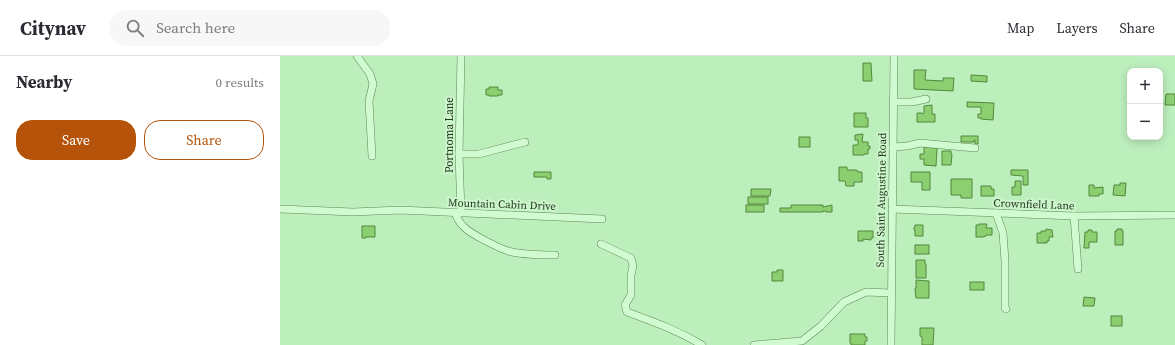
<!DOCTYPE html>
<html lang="en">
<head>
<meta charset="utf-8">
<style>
	:root { --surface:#fff; --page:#f7f7f7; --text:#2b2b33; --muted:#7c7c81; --line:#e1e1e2; --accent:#b45309 }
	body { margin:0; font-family:"Source Serif 4",serif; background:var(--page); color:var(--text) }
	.controls { position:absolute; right:12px; top:12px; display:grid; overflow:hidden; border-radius:8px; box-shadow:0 2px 10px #0003 }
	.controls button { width:36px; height:36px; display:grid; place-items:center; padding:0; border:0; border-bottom:1px solid var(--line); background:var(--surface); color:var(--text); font:20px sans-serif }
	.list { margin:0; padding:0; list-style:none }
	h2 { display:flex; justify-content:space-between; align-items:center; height:52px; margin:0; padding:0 16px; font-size:17px }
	h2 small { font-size:13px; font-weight:400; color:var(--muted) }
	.actions { display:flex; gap:8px; padding:12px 16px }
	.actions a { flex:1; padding:9px 0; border:1px solid var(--accent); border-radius:16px; text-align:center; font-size:14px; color:var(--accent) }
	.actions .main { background:var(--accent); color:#fff }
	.icon { flex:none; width:22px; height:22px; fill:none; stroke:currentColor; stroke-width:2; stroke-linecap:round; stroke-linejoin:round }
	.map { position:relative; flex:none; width:895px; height:289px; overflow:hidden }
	header { display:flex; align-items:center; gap:24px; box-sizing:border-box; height:56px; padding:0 20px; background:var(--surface); border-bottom:1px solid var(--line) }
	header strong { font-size:19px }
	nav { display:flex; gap:22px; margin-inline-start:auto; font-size:14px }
	.search { width:280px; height:36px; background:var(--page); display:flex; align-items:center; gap:10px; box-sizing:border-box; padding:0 14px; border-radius:16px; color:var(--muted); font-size:15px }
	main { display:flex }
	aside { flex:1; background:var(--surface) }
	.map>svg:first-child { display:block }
</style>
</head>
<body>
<header>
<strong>Citynav</strong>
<div class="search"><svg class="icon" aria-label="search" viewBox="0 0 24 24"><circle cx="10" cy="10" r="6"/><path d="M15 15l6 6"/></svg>Search here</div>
<nav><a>Map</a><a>Layers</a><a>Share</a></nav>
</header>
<main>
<aside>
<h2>Nearby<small>0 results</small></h2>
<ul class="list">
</ul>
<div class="actions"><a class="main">Save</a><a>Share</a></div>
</aside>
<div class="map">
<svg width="895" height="289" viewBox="0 0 895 289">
	<rect width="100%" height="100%" fill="#bdefbd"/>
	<!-- building -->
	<g fill="#8ccf71" stroke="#52883b">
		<path d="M 583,7 L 591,7 L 592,25 L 583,25 Z"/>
		<path d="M 634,14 L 646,14 L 645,24 L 663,25 L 663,22 L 674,22 L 673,35 L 634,33 Z"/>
		<path d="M 691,19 L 707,20 L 707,26 L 691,25 Z"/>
		<path d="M 209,31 L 218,31 L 218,34 L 222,34 L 222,39 L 218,39 L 218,40 L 209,40 L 209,39 L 206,39 L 206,33 L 209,33 Z"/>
		<path d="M 886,38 L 895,38 L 895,49 L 885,49 Z"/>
		<path d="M 687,46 L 714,47 L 713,64 L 701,63 L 701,62 L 698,62 L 698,58 L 701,58 L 701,51 L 687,51 Z"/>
		<path d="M 652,49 L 652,58 L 655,58 L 655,66 L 637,66 L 637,57 L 642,57 L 642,58 L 644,57 L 644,50 Z"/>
		<path d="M 574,57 L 586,57 L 586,62 L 588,62 L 588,71 L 574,71 Z"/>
		<path d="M 583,78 L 582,86 L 588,86 L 588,90 L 590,90 L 590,93 L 588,93 L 588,98 L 584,98 L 584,99 L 573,99 L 573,89 L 578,89 L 578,84 L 575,84 L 575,79 Z"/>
		<path d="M 681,80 L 698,80 L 698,88 L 695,88 L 695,84 L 694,84 L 694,86 L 681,86 Z"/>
		<rect x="519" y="81" width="11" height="10"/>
		<path d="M 644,91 L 657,92 L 656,110 L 644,109 L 644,103 L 640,103 L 640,98 L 644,98 Z"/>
		<path d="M 662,95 L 671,95 L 671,98 L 672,98 L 671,109 L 662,109 Z"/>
		<path d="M 559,111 L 567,111 L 567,114 L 576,114 L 578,115 L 578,116 L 582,116 L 582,126 L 574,126 L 574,130 L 566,130 L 565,125 L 559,125 Z"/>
		<path d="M 731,114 L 748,114 L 748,129 L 743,129 L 743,120 L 731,119 Z"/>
		<path d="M 254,116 L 271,116 L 271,123 L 267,123 L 267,121 L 254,121 Z"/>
		<path d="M 631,116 L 650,116 L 650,134 L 642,134 L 642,126 L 631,126 Z"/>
		<path d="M 671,123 L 692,123 L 692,142 L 681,142 L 681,139 L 671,139 Z"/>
		<path d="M 735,125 L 741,125 L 741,139 L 732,139 L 732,131 L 735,131 Z"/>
		<path d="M 840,127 L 846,127 L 845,140 L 833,139 L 834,129 L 840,129 Z"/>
		<path d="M 809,129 L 814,129 L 814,132 L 823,131 L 823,138 L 819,138 L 819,140 L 809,140 Z"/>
		<path d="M 701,130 L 711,130 L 711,133 L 714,133 L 714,140 L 701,140 Z"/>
		<path d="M 471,133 L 491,133 L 490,140 L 471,140 Z"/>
		<rect x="468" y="141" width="20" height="7"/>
		<rect x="466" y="149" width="18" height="7"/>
		<path d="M 511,149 L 543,149 L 543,151 L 552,149 L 552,156 L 546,156 L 546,155 L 543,155 L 543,156 L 500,156 L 500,152 L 511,152 Z"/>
		<path d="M 699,168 L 707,168 L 706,172 L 712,172 L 712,179 L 706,179 L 706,180 L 703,181 L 696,181 L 696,169 L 699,169 Z"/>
		<path d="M 635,169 L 643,169 L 643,180 L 635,180 L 635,174 L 634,174 L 634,171 L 635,171 Z"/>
		<path d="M 82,170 L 95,170 L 95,181 L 86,181 L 86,182 L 82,182 Z"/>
		<path d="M 766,173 L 772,174 L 773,181 L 769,181 L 769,185 L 767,185 L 767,187 L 757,187 L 757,177 L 761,177 L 761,175 L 766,175 Z"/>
		<path d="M 837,173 L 842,173 L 842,175 L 843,175 L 843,189 L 835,189 L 835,175 L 837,175 Z"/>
		<path d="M 808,174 L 812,174 L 812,176 L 817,176 L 817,186 L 809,186 L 809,192 L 804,192 L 805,176 L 808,176 Z"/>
		<path d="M 578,175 L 593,175 L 593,182 L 591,182 L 591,184 L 583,183 L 583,185 L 578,185 Z"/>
		<rect x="635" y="189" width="14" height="9"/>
		<path d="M 636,204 L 645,204 L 645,208 L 646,208 L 646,222 L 636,222 Z"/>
		<path d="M 497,214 L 503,214 L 503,225 L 492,225 L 492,216 L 497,216 Z"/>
		<path d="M 636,224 L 649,225 L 649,242 L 636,242 L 635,232 L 636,232 Z"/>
		<rect x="690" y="226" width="14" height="8"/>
		<path d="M 804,241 L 815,242 L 814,250 L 803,250 Z"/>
		<rect x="831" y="260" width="11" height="10"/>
		<path d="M 640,272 L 654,272 L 653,289 L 642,289 L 642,281 L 640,280 Z"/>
		<path d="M 570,278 L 585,278 L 585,281 L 587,281 L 587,285 L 585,285 L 585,289 L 571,289 L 571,287 L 570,287 Z"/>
	</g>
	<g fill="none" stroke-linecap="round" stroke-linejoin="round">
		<defs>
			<g id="minor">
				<path d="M 77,0 L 90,18 L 93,28 L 89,45 L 92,100"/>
				<path d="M 613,46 L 632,46 L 646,43"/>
				<path d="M 613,91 L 627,90 L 640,87 L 695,92"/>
				<path d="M 179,98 L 199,98 L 245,86"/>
				<path d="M 0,153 L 73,156 L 120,154 L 322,163"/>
				<path d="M 612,153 L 794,160 L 895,159"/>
				<path d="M 175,157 C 177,162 179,166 183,170 C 190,178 222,194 232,196 C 246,199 261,199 275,199"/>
				<path d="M 181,157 L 179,98 L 181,0"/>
				<path d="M 716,157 L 723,177 L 725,205 L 725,252 L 726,253"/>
				<path d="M 794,160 L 798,213"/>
				<path d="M 321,188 L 351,202 L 353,210 L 351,219 L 351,239 L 345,249 L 347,256 C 374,266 397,274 422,289"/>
				<path d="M 474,289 L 522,285 L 541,270 L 564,246 L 586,236 L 611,237"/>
				<path d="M 611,289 L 614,0"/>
			</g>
		</defs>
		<!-- minor casing -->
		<use href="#minor" stroke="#5e8856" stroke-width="8"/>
		<!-- minor -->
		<use href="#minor" stroke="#d0fad0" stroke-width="7"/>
	</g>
	<g text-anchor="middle" stroke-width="4" stroke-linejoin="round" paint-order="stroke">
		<!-- street labels -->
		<g font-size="11" fill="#21361b" stroke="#cdf6cd">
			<text transform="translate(169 79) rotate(-90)" y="4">Portnoma Lane</text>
			<text transform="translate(601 144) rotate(-89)" y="4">South Saint Augustine Road</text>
			<text transform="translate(222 148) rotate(2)" y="4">Mountain Cabin Drive</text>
			<text transform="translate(754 148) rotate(2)" y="4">Crownfield Lane</text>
		</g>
	</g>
</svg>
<div class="controls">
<button>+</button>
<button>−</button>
</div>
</div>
</main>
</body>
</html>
